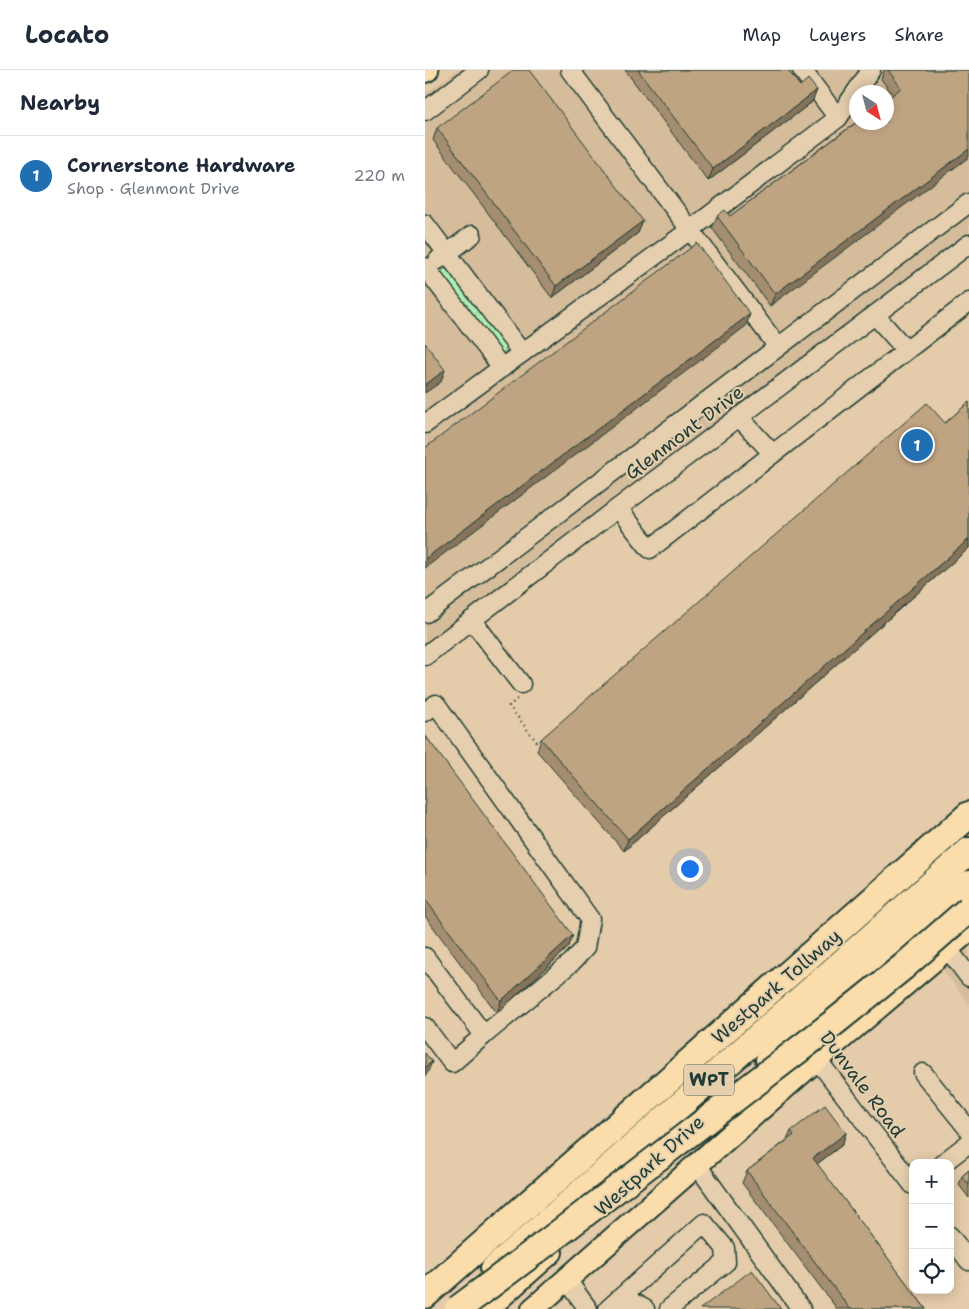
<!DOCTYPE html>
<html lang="en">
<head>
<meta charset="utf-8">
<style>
	:root { --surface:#fff; --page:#f2f2f3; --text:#1f2937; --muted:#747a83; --line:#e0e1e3; --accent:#1f6fb2 }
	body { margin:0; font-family:"Shantell Sans",sans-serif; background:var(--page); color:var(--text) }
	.controls { position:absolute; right:15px; bottom:15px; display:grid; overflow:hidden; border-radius:10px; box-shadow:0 2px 12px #0003 }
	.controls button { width:45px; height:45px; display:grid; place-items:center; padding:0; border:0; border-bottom:1px solid var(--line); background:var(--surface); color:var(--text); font:25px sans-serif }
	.compass { position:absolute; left:424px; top:15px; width:45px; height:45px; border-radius:50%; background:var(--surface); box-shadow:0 2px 12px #0003; rotate:144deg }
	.you { position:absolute; left:264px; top:798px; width:18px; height:18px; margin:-12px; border:4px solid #fff; border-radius:50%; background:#1a73e8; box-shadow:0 0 0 8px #1a73e833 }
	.badge { display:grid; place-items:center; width:32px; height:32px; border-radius:50%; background:var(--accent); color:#fff; font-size:16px; font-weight:700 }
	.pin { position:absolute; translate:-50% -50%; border:2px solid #fff; box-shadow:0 1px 5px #0006 }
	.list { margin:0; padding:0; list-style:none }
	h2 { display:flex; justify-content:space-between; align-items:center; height:65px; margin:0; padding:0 20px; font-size:21px }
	h2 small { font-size:16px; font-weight:400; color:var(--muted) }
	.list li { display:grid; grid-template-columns:32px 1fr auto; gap:15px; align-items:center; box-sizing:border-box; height:80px; padding:0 20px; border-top:1px solid var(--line) }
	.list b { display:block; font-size:19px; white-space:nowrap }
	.list p { margin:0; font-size:16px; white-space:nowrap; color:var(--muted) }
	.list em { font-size:16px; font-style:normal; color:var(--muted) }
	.icon { flex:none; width:28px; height:28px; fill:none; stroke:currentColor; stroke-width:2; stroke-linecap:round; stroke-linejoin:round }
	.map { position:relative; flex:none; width:544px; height:1239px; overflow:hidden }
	header { display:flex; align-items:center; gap:30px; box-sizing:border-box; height:70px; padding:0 25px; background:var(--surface); border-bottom:1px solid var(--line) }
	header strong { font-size:24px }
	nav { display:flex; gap:28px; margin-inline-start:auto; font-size:18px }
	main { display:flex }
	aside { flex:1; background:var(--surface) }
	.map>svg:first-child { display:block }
</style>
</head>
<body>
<header>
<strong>Locato</strong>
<nav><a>Map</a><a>Layers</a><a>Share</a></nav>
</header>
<main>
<aside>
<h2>Nearby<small></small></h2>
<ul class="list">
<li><span class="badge">1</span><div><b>Cornerstone Hardware</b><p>Shop · Glenmont Drive</p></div><em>220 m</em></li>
</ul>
</aside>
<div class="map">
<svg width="544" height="1239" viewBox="0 0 544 1239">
	<defs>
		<pattern id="grass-tufts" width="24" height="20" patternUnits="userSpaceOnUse" patternTransform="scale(1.25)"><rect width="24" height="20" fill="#b0edb3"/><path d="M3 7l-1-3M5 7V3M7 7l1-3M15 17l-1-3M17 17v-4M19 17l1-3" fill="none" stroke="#97cc9b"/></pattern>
	</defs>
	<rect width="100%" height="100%" fill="#e4cba9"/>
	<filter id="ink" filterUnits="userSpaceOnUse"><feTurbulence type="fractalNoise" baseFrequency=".02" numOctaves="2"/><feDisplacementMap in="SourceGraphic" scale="10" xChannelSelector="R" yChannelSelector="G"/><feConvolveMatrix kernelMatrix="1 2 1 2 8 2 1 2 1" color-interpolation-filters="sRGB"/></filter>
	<g filter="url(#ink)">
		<!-- built -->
		<g fill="#d5bc9b" fill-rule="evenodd">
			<path d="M 32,0 L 544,0 L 544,164 L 0,572 L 0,24 ZM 432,22 L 462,22 L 462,52 L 432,52 Z"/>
			<path d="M 544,873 L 544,934 L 515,896 Z"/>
		</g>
		<!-- grass -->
		<path fill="url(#grass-tufts)" stroke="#689574" d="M 18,199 L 23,200 L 81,277 L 80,283 L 76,282 L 17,204 Z"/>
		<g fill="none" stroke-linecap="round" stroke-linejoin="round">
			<defs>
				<g id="minor">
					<path d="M 145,0 L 353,277"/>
					<path d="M 377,0 L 413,48"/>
					<path d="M 0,41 L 54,0"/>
					<path d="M 0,154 L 97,283"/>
					<path d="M 13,190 L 47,165"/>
					<path d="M 0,197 L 77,298"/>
					<path d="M 450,245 L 481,280"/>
					<path d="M 314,347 L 347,383"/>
					<path d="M 0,354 L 265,160 L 413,48 L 446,0"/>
					<path d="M 193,438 L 225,479 L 544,232"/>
					<path d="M 0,542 L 1,543 L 544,133"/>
					<path d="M 47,550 L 96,614"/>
					<path d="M 0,586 L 193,438 L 544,174"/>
					<path d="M 0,642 L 11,634 L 165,849 L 160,878 L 147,892 L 59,965 L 27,993 L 0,957"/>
					<path d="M 523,879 L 544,907"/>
					<path d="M 0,887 L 59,965"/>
					<path d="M 385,980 L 488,1115"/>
					<path d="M 498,1003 L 544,1060"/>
					<path d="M 518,1093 L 544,1073"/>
					<path d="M 272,1095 L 376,1239"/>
					<path d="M 525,1166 L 544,1191"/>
					<path d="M 142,1210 L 163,1239"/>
					<path d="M 197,1227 L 220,1239"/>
					<path d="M 183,1239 L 279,1153 L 300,1178 L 301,1192 L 244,1239"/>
				</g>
				<g id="major">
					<path d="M 0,1 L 2,0"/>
					<path d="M 342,990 L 544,812"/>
					<path d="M 62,1239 L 126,1182"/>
					<path d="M 108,1239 L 392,989 L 544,860"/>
				</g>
				<g id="highway">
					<path d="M 69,1199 L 544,781"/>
					<path d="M 0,1225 L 544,745"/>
				</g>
			</defs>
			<!-- minor casing -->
			<use href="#minor" stroke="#1f3d34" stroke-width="21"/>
			<!-- major casing -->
			<use href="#major" stroke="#1f3d34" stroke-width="26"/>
			<!-- highway casing -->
			<use href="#highway" stroke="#1f3d34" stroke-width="30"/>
			<!-- path -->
			<path stroke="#1f3d34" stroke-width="2.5" stroke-dasharray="1 4" stroke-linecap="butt" d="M 92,629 L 84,636 L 115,676"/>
			<!-- minor -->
			<use href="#minor" stroke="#e5cfae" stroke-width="18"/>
			<!-- major -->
			<use href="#major" stroke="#faddab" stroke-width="22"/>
			<!-- highway -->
			<use href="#highway" stroke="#faddab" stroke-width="26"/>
			<defs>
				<path id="highway-bridge" d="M 33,1239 L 133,1164 L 411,951 L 478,897 L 544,839"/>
			</defs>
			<!-- highway-bridge casing -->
			<use href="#highway-bridge" stroke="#1f3d34" stroke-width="30" stroke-linecap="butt"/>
			<!-- highway-bridge -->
			<use href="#highway-bridge" stroke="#faddab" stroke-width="26"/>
		</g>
		<!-- wall -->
		<g fill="#a48d70" stroke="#1f3d34">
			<path d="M 200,0 L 363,0 L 375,16 L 392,20 L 387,32 L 283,111 Z"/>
			<path d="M 459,0 L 544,0 L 345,236 L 287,158 L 292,146 L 305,146 L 468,25 L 456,9 Z"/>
			<path d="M 12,58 L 218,151 L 213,163 L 127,228 L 8,70 Z"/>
			<path d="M 544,332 L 544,478 L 199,781 L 112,681 L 116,669 L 520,353 Z"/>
			<path d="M 0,665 L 144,877 L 72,943 L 0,846 Z"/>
			<path d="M 366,1061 L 421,1063 L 417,1075 L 392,1094 L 501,1239 L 412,1239 L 317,1113 L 322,1101 L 362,1070 Z"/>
			<path d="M 544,1100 L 544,1128 L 534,1115 L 537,1106 Z"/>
		</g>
		<!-- shaded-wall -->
		<g fill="#86735b" stroke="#1f3d34">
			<path d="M 392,20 L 387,32 L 283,111 L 288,99 Z"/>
			<path d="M 544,79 L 544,87 L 345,236 L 350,224 Z"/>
			<path d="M 218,151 L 213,163 L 127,228 L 131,216 Z"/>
			<path d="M 325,244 L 321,256 L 0,498 L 0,489 Z"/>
			<path d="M 20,300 L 16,312 L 0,323 L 0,315 Z"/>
			<path d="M 544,469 L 544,478 L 199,781 L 203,769 Z"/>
			<path d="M 148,865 L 144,877 L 72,943 L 76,931 Z"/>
			<path d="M 7,992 L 2,1004 L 0,1006 L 0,997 Z"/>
			<path d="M 421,1063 L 417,1075 L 384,1100 L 388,1088 Z"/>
		</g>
		<!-- building -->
		<g fill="#bfa482" stroke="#1f3d34">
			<path d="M 89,0 L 104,0 L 218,151 L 131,216 L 12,58 Z"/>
			<path d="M 213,0 L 363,0 L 375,16 L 383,9 L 392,20 L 288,99 Z"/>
			<path d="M 463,0 L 544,0 L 544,79 L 350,224 L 292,146 L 300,140 L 305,146 L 432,52 L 462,52 L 462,29 L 476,18 Z"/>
			<path d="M 272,173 L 325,244 L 0,489 L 0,378 Z"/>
			<path d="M 0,273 L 20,300 L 0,315 Z"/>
			<path d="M 544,332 L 544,469 L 203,769 L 116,669 L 502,333 L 520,353 Z"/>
			<path d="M 0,665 L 148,865 L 76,931 L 0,829 Z"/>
			<path d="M 0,983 L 7,992 L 0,997 Z"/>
			<path d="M 400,1035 L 421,1063 L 388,1088 L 501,1239 L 425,1239 L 322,1101 L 369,1065 L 366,1061 Z"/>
			<path d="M 544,1100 L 544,1115 L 537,1106 Z"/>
			<path d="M 327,1200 L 356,1239 L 275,1239 Z"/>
		</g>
	</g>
	<g text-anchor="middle" stroke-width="4" stroke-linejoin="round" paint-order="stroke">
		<!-- shield labels -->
		<rect fill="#e5cfae" stroke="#5a6959" stroke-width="1" x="259" y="994.5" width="50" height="31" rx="4"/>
		<g font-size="18" font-weight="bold" fill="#1f3d34">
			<text x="284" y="1016">WPT</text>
		</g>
		<!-- street labels -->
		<g font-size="19" fill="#1f3d34" stroke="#e5cfae">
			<text transform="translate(259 362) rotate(-37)" y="7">Glenmont Drive</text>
			<text transform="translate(351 916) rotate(-41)" y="7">Westpark Tollway</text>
			<text transform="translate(438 1014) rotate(53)" y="7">Dunvale Road</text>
			<text transform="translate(224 1095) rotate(-42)" y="7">Westpark Drive</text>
		</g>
	</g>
</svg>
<div class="controls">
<button>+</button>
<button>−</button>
<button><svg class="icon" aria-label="locate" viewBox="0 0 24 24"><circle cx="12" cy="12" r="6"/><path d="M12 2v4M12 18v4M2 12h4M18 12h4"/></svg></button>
</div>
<svg class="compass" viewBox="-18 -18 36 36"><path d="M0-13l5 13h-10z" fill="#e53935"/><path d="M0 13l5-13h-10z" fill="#747a83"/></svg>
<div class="you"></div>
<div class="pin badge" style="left:492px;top:375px">1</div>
</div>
</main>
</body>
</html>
